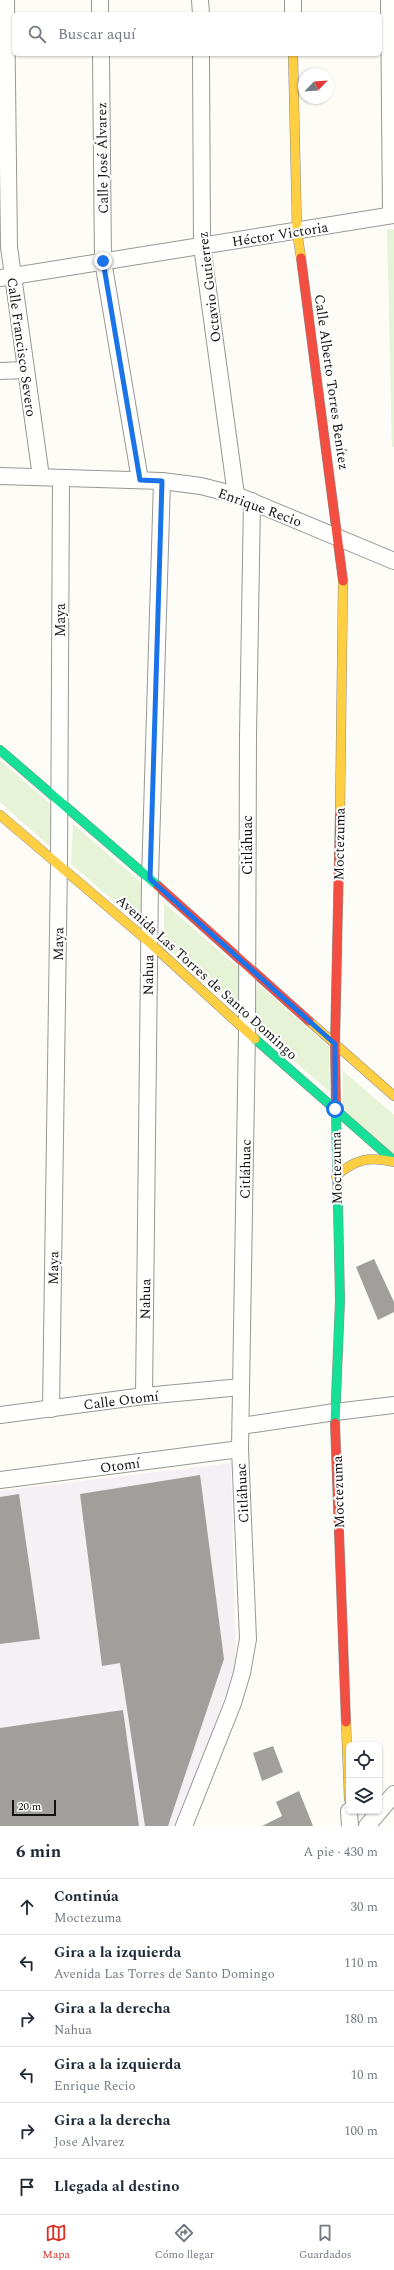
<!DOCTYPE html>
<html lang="es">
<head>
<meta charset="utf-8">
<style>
	:root { --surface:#fff; --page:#f6f6f7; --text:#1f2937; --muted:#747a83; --line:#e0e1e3; --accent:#d93025 }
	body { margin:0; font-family:Spectral,serif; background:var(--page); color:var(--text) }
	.controls { position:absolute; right:12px; bottom:12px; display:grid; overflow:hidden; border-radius:6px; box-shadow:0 1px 3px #0004 }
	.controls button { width:36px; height:36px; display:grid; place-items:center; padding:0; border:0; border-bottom:1px solid var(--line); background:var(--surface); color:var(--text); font:20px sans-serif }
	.compass { position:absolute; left:298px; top:68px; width:36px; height:36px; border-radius:50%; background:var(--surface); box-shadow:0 1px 3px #0004; rotate:65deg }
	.scale { position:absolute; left:12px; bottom:10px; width:44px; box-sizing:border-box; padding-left:4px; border:2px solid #111; border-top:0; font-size:11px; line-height:14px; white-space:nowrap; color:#111; -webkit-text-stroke:3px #fff; paint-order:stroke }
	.stop { position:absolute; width:12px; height:12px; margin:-9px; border:3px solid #1a73e8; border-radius:50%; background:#fff }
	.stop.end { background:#1a73e8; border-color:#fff; box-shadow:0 1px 4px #0008 }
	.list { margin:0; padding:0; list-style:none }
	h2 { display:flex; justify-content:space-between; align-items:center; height:52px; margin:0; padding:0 16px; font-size:17px }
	h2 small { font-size:13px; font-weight:400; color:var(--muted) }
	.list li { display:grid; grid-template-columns:26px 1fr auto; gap:12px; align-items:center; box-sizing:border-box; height:56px; padding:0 16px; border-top:1px solid var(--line) }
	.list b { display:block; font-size:15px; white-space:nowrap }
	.list p { margin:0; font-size:13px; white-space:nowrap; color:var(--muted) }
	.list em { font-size:13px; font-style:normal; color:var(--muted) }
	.icon { flex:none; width:22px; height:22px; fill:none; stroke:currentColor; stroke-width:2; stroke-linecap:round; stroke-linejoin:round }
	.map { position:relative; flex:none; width:394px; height:1826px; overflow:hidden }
	.search { position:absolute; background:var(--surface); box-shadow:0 1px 3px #0004; left:12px; right:12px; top:12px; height:44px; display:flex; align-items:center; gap:10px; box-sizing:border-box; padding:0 14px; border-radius:6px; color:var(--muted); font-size:15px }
	.sheet { height:388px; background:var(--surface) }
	nav { display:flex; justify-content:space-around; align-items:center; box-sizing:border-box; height:56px; border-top:1px solid var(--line); background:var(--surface); font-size:11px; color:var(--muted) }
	nav a { display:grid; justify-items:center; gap:2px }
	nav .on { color:var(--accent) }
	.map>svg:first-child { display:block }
</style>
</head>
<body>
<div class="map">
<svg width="394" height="1826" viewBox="0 0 394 1826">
	<rect width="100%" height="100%" fill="#fdfcf7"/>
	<!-- industrial -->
	<path fill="#f5f0f3" d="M 231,1463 L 236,1663 L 184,1814 L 177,1826 L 0,1826 L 0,1491 Z"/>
	<!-- green -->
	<g fill="#e7f3d7">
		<path d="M 387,229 L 394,230 L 394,447 L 392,447 Z"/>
		<path d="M 0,760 L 57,810 L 57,853 L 0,802 Z"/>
		<path d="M 73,824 L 144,885 L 143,926 L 71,864 Z"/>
		<path d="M 164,903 L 240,969 L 239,1011 L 164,946 Z"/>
		<path d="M 257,983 L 329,1047 L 330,1092 L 255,1027 Z"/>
		<path d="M 343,1071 L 394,1115 L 394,1155 L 342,1109 Z"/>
	</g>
	<!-- building -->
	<g fill="#a19f9c">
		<path d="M 374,1259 L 394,1302 L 394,1312 L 378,1320 L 356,1267 Z"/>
		<path d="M 200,1475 L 224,1659 L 168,1826 L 145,1826 L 120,1663 L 102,1666 L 80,1494 Z"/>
		<path d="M 19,1494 L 40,1639 L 0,1644 L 0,1497 Z"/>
		<path d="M 123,1710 L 139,1826 L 0,1826 L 0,1728 Z"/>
		<path d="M 273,1746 L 283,1772 L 262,1781 L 253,1753 Z"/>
		<path d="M 299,1791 L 313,1826 L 262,1826 L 282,1816 L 276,1802 Z"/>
	</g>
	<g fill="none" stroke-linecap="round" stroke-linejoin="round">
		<defs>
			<g id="street">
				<path d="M 6,0 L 9,247 L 41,477"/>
				<path d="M 100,0 L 100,14"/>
				<path d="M 200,0 L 201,14"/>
				<path d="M 293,0 L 293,14"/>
				<path d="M 389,0 L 391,215"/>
				<path d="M 101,54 L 103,261 L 140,480"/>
				<path d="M 201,54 L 202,246 L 236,495"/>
				<path d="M 0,278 L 394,215"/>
				<path d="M 0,371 L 25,370"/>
				<path d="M 0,476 L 162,481 L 201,486 L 236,495 L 394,561"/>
				<path d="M 144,1396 L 150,879 L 162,481"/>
				<path d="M 51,1409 L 59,864 L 61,478"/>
				<path d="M 0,1415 L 144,1396 L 241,1387"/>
				<path d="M 241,1426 L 335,1412 L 394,1405"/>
				<path d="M 0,1480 L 240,1449"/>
				<path d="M 349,1811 L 350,1826"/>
				<path d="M 184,1826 L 233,1703 L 242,1673 L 248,1639 L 240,1449 L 247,1032 L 248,737 L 252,501"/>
				<path d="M 367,1826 L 394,1794"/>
			</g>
			<g id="fast">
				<path d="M 0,750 L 158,886"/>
				<path d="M 255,1039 L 394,1161"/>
				<path d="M 335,1423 L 340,1300 L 336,1110"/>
			</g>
			<g id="slow">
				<path d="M 293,54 L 297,231 L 301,258"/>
				<path d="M 340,813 L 343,581"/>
				<path d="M 0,815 L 149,942 L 255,1039"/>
				<path d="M 309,1021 L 394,1096"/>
				<path d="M 336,1176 C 355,1159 370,1156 394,1162"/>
				<path d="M 346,1722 L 349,1799"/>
			</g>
			<g id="jam">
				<path d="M 301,258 L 343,581"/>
				<path d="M 158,886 L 309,1021"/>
				<path d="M 336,1110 L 335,1044 L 340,813"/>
				<path d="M 335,1423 L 346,1722"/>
			</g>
		</defs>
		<!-- street casing -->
		<use href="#street" stroke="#979795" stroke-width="18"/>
		<!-- fast casing -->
		<use href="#fast" stroke="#8e8d8b" stroke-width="10"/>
		<!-- slow casing -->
		<use href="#slow" stroke="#8e8d8b" stroke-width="10"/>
		<!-- jam casing -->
		<use href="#jam" stroke="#8e8d8b" stroke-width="10"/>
		<!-- street -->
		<use href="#street" stroke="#fffffe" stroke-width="16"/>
		<!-- fast -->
		<use href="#fast" stroke="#16e098" stroke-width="9"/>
		<!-- slow -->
		<use href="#slow" stroke="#ffcf43" stroke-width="9"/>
		<!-- jam -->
		<use href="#jam" stroke="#f24e42" stroke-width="9"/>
	</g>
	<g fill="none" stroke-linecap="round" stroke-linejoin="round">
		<!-- route -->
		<path stroke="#1a73e8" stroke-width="5" d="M 103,261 L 140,480 L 162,481 L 150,879 L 335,1044 L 335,1109"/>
	</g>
	<g text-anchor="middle" stroke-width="4" stroke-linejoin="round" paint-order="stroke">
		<!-- street labels -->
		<g font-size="14" fill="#111" stroke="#fff">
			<text transform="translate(102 158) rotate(-91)" y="5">Calle José Álvarez</text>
			<text transform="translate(280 234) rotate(-9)" y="5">Héctor Victoria</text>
			<text transform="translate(209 287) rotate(-97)" y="5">Octavio Gutierrez</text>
			<text transform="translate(22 347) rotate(82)" y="5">Calle Francisco Severo</text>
			<text transform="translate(332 382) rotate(82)" y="5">Calle Alberto Torres Benítez</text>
			<text transform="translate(260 507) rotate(20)" y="5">Enrique Recio</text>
			<text transform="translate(60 620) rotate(-90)" y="5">Maya</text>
			<text transform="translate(339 844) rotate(-89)" y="5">Moctezuma</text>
			<text transform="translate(247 845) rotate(-90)" y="5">Citláhuac</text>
			<text transform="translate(58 944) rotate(-89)" y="5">Maya</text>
			<text transform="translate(148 975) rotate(-89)" y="5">Nahua</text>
			<text transform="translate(207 977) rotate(42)" y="5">Avenida Las Torres de Santo Domingo</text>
			<text transform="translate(336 1168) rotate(-91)" y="5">Moctezuma</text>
			<text transform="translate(245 1169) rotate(-89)" y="5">Citláhuac</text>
			<text transform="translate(53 1268) rotate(-89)" y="5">Maya</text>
			<text transform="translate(145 1299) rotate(-89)" y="5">Nahua</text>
			<text transform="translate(121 1400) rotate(-7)" y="5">Calle Otomí</text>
			<text transform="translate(120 1465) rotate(-8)" y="5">Otomí</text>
			<text transform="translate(338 1492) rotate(-92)" y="5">Moctezuma</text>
			<text transform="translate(242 1493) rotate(-93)" y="5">Citláhuac</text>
		</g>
	</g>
</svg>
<div class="controls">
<button><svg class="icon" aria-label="locate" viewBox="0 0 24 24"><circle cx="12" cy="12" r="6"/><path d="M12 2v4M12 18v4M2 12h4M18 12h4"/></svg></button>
<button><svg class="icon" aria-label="layers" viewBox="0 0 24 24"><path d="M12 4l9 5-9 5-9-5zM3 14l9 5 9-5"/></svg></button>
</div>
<svg class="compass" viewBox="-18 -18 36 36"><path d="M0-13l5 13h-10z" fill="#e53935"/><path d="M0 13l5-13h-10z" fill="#747a83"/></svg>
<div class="scale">20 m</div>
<div class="stop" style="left:335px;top:1109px"></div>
<div class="stop end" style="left:103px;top:261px"></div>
<div class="search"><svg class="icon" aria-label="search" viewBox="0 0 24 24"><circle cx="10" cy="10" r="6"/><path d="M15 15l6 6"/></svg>Buscar aquí</div>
</div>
<section class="sheet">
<h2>6 min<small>A pie · 430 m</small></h2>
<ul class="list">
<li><svg class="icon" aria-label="ahead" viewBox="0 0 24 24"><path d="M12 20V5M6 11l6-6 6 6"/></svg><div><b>Continúa</b><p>Moctezuma</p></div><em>30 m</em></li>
<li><svg class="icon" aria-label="left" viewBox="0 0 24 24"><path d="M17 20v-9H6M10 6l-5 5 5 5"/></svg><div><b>Gira a la izquierda</b><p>Avenida Las Torres de Santo Domingo</p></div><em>110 m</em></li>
<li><svg class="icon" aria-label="right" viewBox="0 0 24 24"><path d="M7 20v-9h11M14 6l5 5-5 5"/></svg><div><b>Gira a la derecha</b><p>Nahua</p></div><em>180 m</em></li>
<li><svg class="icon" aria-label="left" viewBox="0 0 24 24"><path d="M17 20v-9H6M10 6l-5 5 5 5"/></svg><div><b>Gira a la izquierda</b><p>Enrique Recio</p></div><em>10 m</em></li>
<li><svg class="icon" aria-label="right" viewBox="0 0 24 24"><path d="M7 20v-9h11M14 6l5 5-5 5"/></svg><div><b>Gira a la derecha</b><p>Jose Alvarez</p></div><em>100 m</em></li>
<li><svg class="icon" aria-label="arrive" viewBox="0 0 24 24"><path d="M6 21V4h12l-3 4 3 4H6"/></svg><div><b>Llegada al destino</b></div></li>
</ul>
</section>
<nav>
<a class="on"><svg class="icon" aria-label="map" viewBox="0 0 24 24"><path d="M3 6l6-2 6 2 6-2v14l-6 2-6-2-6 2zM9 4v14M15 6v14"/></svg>Mapa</a>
<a><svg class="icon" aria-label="directions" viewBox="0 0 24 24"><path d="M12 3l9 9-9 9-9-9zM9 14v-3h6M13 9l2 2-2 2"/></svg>Cómo llegar</a>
<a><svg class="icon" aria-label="saved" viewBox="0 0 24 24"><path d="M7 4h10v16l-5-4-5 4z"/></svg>Guardados</a>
</nav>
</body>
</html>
